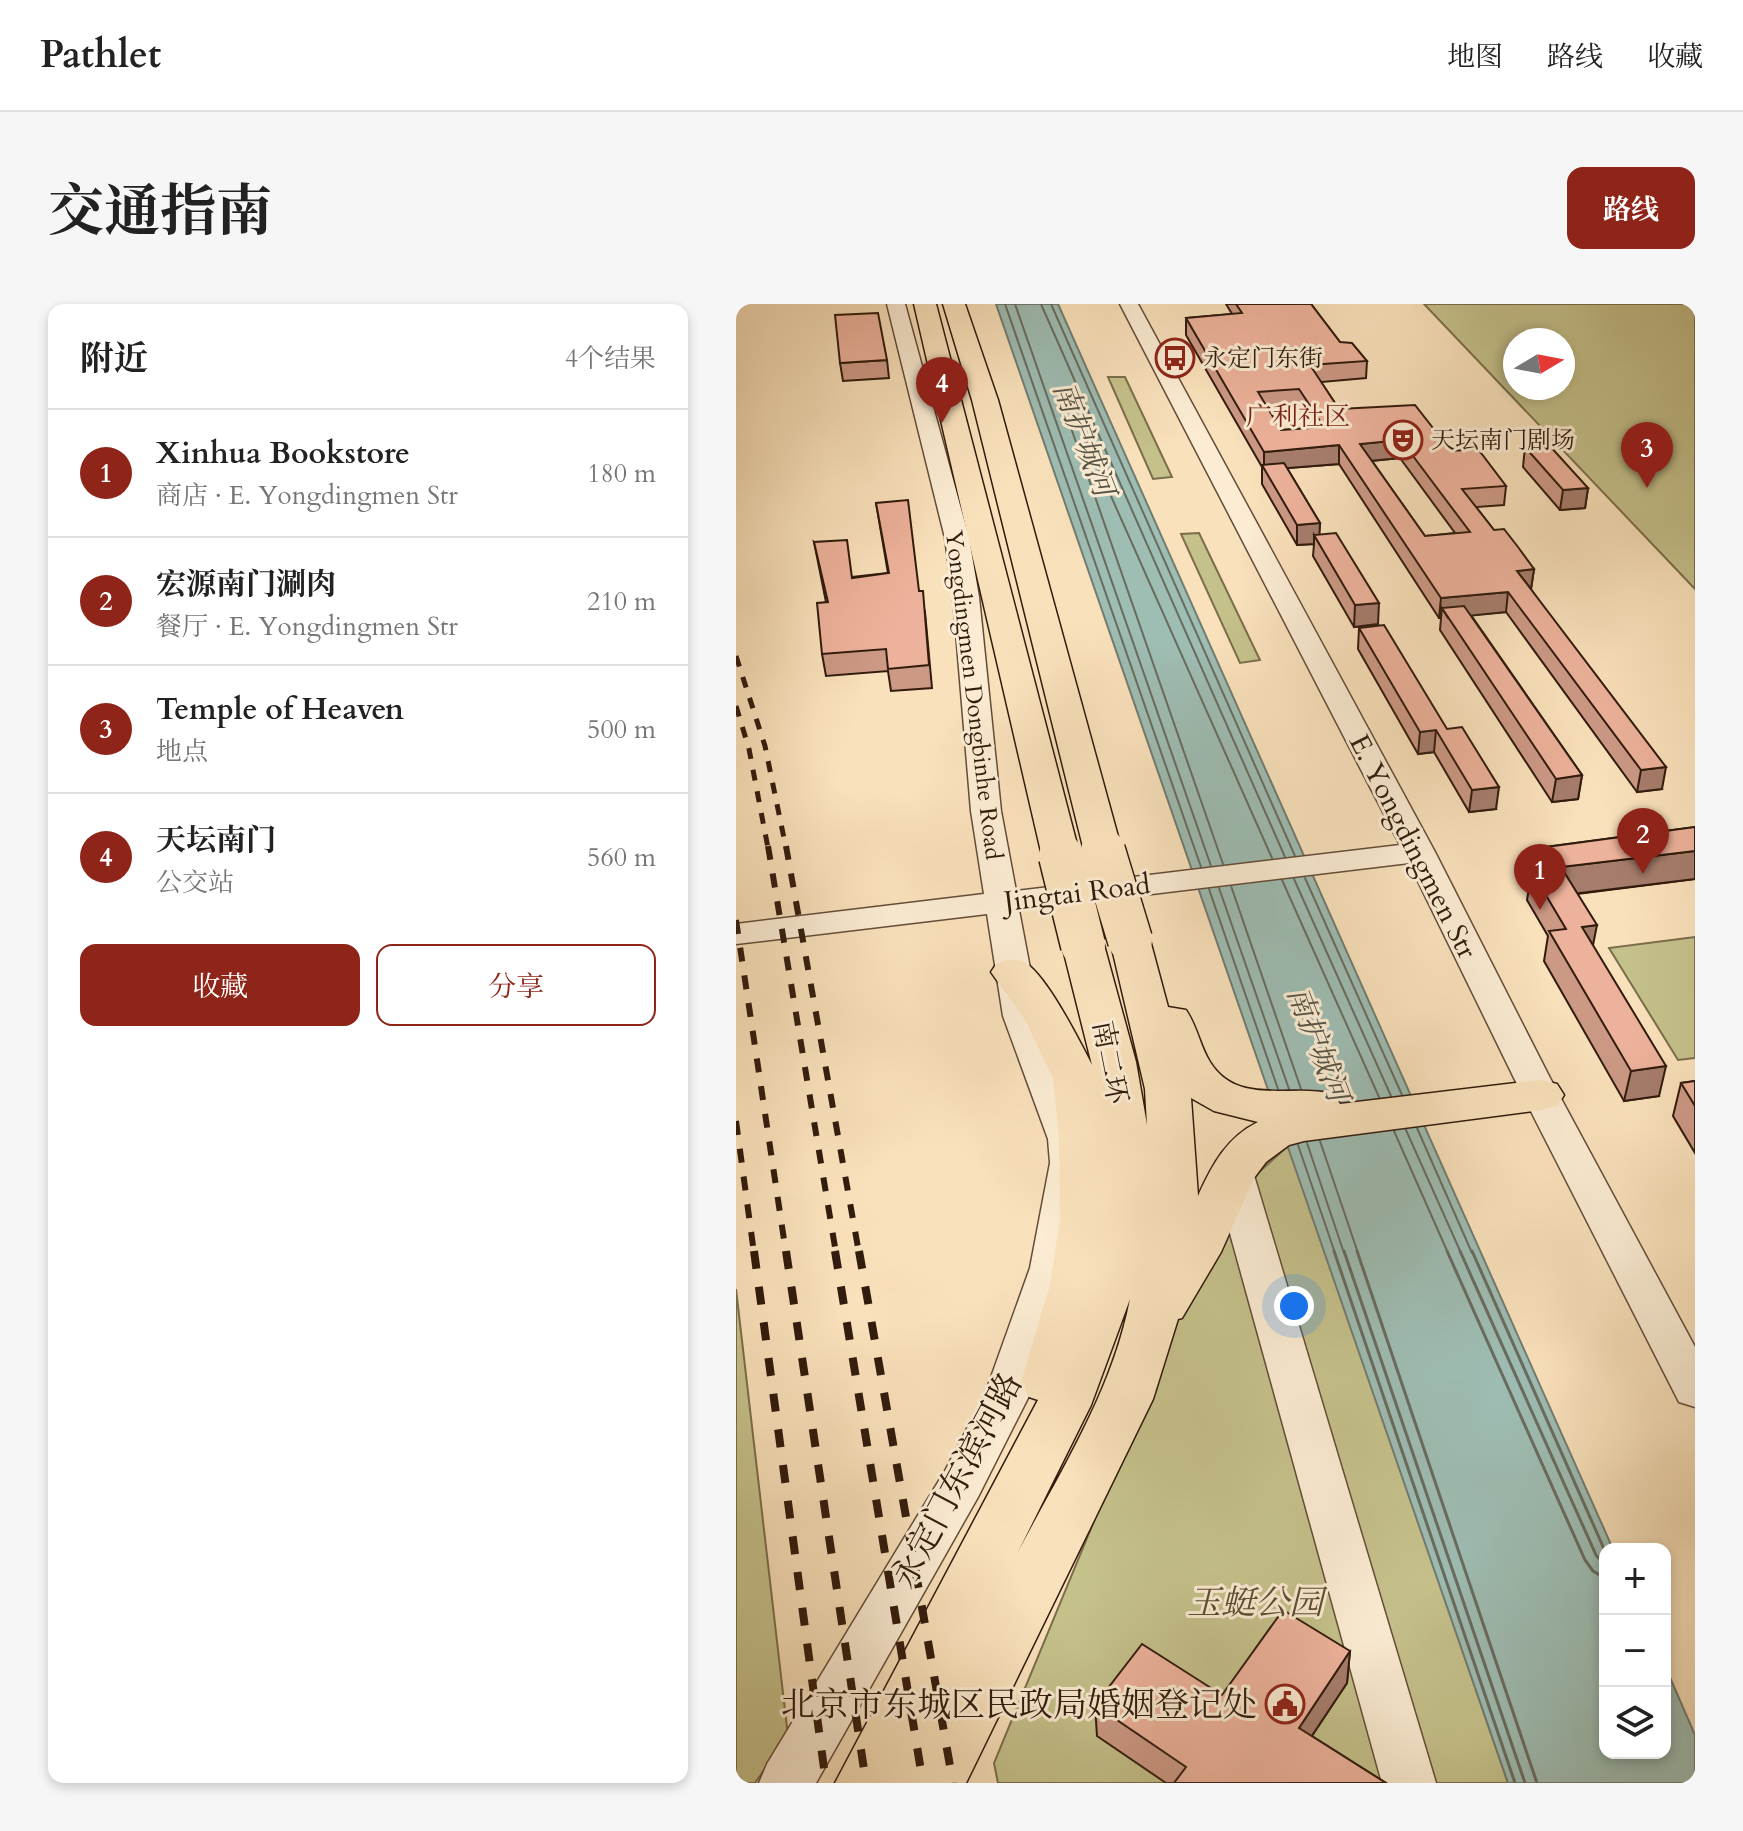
<!DOCTYPE html>
<html lang="zh">
<head>
<meta charset="utf-8">
<style>
	:root { --surface:#fff; --page:#f6f6f6; --text:#222; --muted:#767676; --line:#e0e0e0; --accent:#8f2418 }
	body { margin:0; font-family:Cardo,"Noto Serif SC",serif; background:var(--page); color:var(--text) }
	.controls { position:absolute; right:24px; bottom:24px; display:grid; overflow:hidden; border-radius:16px; box-shadow:0 4px 12px #0003 }
	.controls button { width:72px; height:72px; display:grid; place-items:center; padding:0; border:0; border-bottom:2px solid var(--line); background:var(--surface); color:var(--text); font:40px sans-serif }
	.compass { position:absolute; left:767px; top:24px; width:72px; height:72px; border-radius:50%; background:var(--surface); box-shadow:0 4px 12px #0003; rotate:80deg }
	.you { position:absolute; left:558px; top:1002px; width:28px; height:28px; margin:-20px; border:6px solid #fff; border-radius:50%; background:#1a73e8; box-shadow:0 0 0 12px #1a73e833 }
	.badge { display:grid; place-items:center; width:52px; height:52px; border-radius:50%; background:var(--accent); color:#fff; font-size:26px; font-weight:700 }
	.pin { position:absolute; translate:-50% -66px; filter:drop-shadow(0 2px 4px #0008) }
	.pin::after { content:''; position:absolute; top:42px; width:28px; height:24px; background:inherit; clip-path:polygon(0 0,100% 0,50% 100%) }
	.list { margin:0; padding:0; list-style:none }
	h2 { display:flex; justify-content:space-between; align-items:center; height:104px; margin:0; padding:0 32px; font-size:34px }
	h2 small { font-size:26px; font-weight:400; color:var(--muted) }
	.list li { display:grid; grid-template-columns:52px 1fr auto; gap:24px; align-items:center; box-sizing:border-box; height:128px; padding:0 32px; border-top:2px solid var(--line) }
	.list b { display:block; font-size:30px; white-space:nowrap }
	.list p { margin:0; font-size:26px; white-space:nowrap; color:var(--muted) }
	.list em { font-size:26px; font-style:normal; color:var(--muted) }
	.actions { display:flex; gap:16px; padding:24px 32px }
	.actions a { flex:1; padding:18px 0; border:2px solid var(--accent); border-radius:16px; text-align:center; font-size:28px; color:var(--accent) }
	.actions .main { background:var(--accent); color:#fff }
	.icon { flex:none; width:44px; height:44px; fill:none; stroke:currentColor; stroke-width:2; stroke-linecap:round; stroke-linejoin:round }
	.map { position:relative; flex:none; width:959px; height:1479px; overflow:hidden; border-radius:16px }
	header { display:flex; align-items:center; gap:48px; box-sizing:border-box; height:112px; padding:0 40px; background:var(--surface); border-bottom:2px solid var(--line) }
	header strong { font-size:38px }
	nav { display:flex; gap:44px; margin-inline-start:auto; font-size:28px }
	.intro { display:flex; align-items:center; justify-content:space-between; box-sizing:border-box; height:192px; padding:0 48px }
	h1 { margin:0; font-size:56px }
	.button { padding:20px 36px; border-radius:16px; background:var(--accent); color:#fff; font-size:28px; font-weight:700 }
	main { display:flex; gap:48px; padding:0 48px }
	aside { flex:1; background:var(--surface); border-radius:16px; box-shadow:0 4px 12px #0003 }
	.map>svg:first-child { display:block }
</style>
</head>
<body>
<header>
<strong>Pathlet</strong>
<nav><a>地图</a><a>路线</a><a>收藏</a></nav>
</header>
<div class="intro"><h1>交通指南</h1><a class="button">路线</a></div>
<main>
<aside>
<h2>附近<small>4个结果</small></h2>
<ul class="list">
<li><span class="badge">1</span><div><b>Xinhua Bookstore</b><p>商店 · E. Yongdingmen Str</p></div><em>180 m</em></li>
<li><span class="badge">2</span><div><b>宏源南门涮肉</b><p>餐厅 · E. Yongdingmen Str</p></div><em>210 m</em></li>
<li><span class="badge">3</span><div><b>Temple of Heaven</b><p>地点</p></div><em>500 m</em></li>
<li><span class="badge">4</span><div><b>天坛南门</b><p>公交站</p></div><em>560 m</em></li>
</ul>
<div class="actions"><a class="main">收藏</a><a>分享</a></div>
</aside>
<div class="map">
<svg width="959" height="1479" viewBox="0 0 959 1479">
	<rect width="100%" height="100%" fill="#f9e1bb"/>
	<filter id="stains"><feTurbulence type="fractalNoise" baseFrequency=".0025" numOctaves="4"/><feColorMatrix values="0 0 0 0 .2 0 0 0 0 .09 0 0 0 0 .02 0 0 0 .5 -.17"/></filter>
	<radialGradient id="worn" r=".72"><stop offset=".6" stop-color="#630" stop-opacity="0"/><stop offset="1" stop-color="#630" stop-opacity=".3"/></radialGradient>
	<!-- green -->
	<g fill="#c5c18b" stroke="#7b6e4c" stroke-width="2" fill-rule="evenodd">
		<path d="M 688,0 L 959,0 L 959,285 ZM 779,36 L 827,36 L 827,84 L 779,84 Z"/>
		<path d="M 372,73 L 389,73 L 436,173 L 417,175 Z"/>
		<path d="M 463,229 L 524,356 L 504,359 L 445,230 Z"/>
		<path d="M 959,633 L 959,754 L 942,756 L 873,644 Z"/>
		<path d="M 553,841 L 772,1479 L 262,1479 L 258,1459 L 490,898 Z"/>
		<path d="M 0,985 L 52,1432 L 19,1479 L 0,1479 Z"/>
	</g>
	<!-- water -->
	<path fill="#9ebdb3" stroke="#727c71" stroke-width="2" d="M 260,0 L 322,0 L 877,1245 L 869,1245 L 869,1449 L 929,1449 L 929,1362 L 959,1431 L 959,1479 L 772,1479 Z"/>
	<g fill="none" stroke-linecap="round" stroke-linejoin="round">
		<!-- shore-far1 -->
		<g stroke="#686c60" stroke-width="2">
			<path d="M 269,0 L 465,563"/>
			<path d="M 279,0 L 475,562"/>
			<path d="M 305,0 L 549,553"/>
			<path d="M 315,0 L 559,552"/>
			<path d="M 487,560 L 334,121 L 337,116 L 342,118 L 536,554"/>
			<path d="M 569,574 L 666,791"/>
			<path d="M 558,575 L 655,792"/>
			<path d="M 546,576 L 643,793"/>
			<path d="M 495,582 L 565,785"/>
			<path d="M 483,584 L 553,785"/>
			<path d="M 473,585 L 542,785"/>
			<path d="M 681,824 L 736,949"/>
			<path d="M 670,826 L 725,949"/>
			<path d="M 658,827 L 712,949"/>
			<path d="M 584,837 L 622,949"/>
			<path d="M 571,839 L 608,949"/>
			<path d="M 562,841 L 599,949"/>
		</g>
		<!-- shore -->
		<g stroke="#686c60" stroke-width="3">
			<path d="M 598,947 L 779,1479"/>
			<path d="M 608,947 L 789,1479"/>
			<path d="M 621,947 L 801,1479"/>
			<path d="M 711,947 L 849,1256 L 857,1267 L 869,1274"/>
			<path d="M 724,947 L 860,1251 L 869,1261"/>
			<path d="M 736,947 L 869,1247"/>
		</g>
		<defs>
			<g id="minor">
				<path d="M 151,0 L 169,0 L 233,234 L 243,293 L 265,507 L 280,587 L 664,541 L 384,0 L 402,0 L 699,548 L 814,774 L 959,1043 L 959,1103 L 943,1098 L 778,774 L 673,559 L 283,606 L 303,712 L 350,835 L 352,859 L 336,964 L 293,1092 L 242,1193 L 80,1479 L 23,1479 L 31,1460 L 210,1165 L 249,1090 L 294,964 L 314,859 L 312,835 L 267,712 L 251,610 L 0,640 L 0,620 L 248,590 L 235,507 L 217,293 L 209,234 Z"/>
				<path d="M 497,854 L 511,858 L 517,868 L 700,1479 L 646,1479 L 477,868 L 483,858 Z"/>
			</g>
			<g id="highway">
				<path d="M 178,0 L 200,0 L 344,552 L 339,560 L 325,564 L 311,560 L 306,552 Z"/>
				<path d="M 207,0 L 229,0 L 262,96 L 386,547 L 381,555 L 367,558 L 353,555 L 348,547 L 236,96 Z"/>
				<path d="M 394,624 L 408,627 L 414,636 L 432,703 L 450,706 C 461,722 464,742 474,758 C 502,803 557,779 597,790 L 604,800 L 805,776 L 821,780 L 828,791 L 821,802 L 805,806 L 568,837 L 553,841 L 530,858 L 518,874 L 485,948 L 446,1014 L 442,1015 L 417,1095 L 230,1479 L 99,1479 L 302,1096 L 293,1093 L 285,1078 L 314,981 L 324,916 L 323,835 L 317,774 L 289,716 L 255,668 L 261,659 C 271,656 283,653 291,660 C 313,676 343,736 356,761 L 326,641 L 332,632 L 347,628 L 362,632 L 368,641 L 400,758 L 411,821 L 409,785 L 374,636 L 380,627 ZM 455,794 L 478,807 L 522,818 C 491,833 476,861 462,892 ZM 394,995 C 377,1086 325,1166 282,1248 L 355,1101 Z"/>
			</g>
		</defs>
		<!-- minor casing -->
		<use href="#minor" stroke="#634c38" stroke-width="3"/>
		<!-- highway casing -->
		<use href="#highway" stroke="#311b0d" stroke-width="3"/>
		<!-- minor -->
		<use href="#minor" fill="#fbecd3" fill-rule="evenodd"/>
		<!-- highway -->
		<use href="#highway" fill="#f9e1bb" fill-rule="evenodd"/>
		<!-- rail-far2 -->
		<g stroke="#311b0d" stroke-width="5" stroke-dasharray="11 11" stroke-linecap="butt">
			<path d="M 0,352 L 29,442 L 50,544"/>
			<path d="M 0,402 L 13,445 L 32,544"/>
		</g>
		<!-- rail-far1 -->
		<g stroke="#311b0d" stroke-width="6" stroke-dasharray="14 14" stroke-linecap="butt">
			<path d="M 32,542 L 100,949"/>
			<path d="M 50,542 L 123,949"/>
			<path d="M 0,616 L 50,949"/>
			<path d="M 0,817 L 18,949"/>
		</g>
		<!-- rail -->
		<g stroke="#311b0d" stroke-width="8" stroke-dasharray="18 18" stroke-linecap="butt">
			<path d="M 18,947 L 90,1479"/>
			<path d="M 50,947 L 130,1479"/>
			<path d="M 99,947 L 187,1479"/>
			<path d="M 123,947 L 217,1479"/>
		</g>
		<defs>
			<g id="highway-bridge">
				<path d="M 367,547 L 394,636"/>
				<path d="M 325,552 L 347,641"/>
			</g>
		</defs>
		<!-- highway-bridge casing -->
		<use href="#highway-bridge" stroke="#311b0d" stroke-width="47" stroke-linecap="butt"/>
		<!-- highway-bridge -->
		<use href="#highway-bridge" stroke="#f9e1bb" stroke-width="44"/>
	</g>
	<!-- wall -->
	<g fill="#cc9985" stroke="#311b0d" stroke-width="2" fill-rule="evenodd">
		<path d="M 490,0 L 575,0 L 604,38 L 631,57 L 630,74 L 585,78 L 603,105 L 715,147 L 770,182 L 768,201 L 740,203 L 758,226 L 798,265 L 795,285 L 926,485 L 901,488 L 770,308 L 735,311 L 846,471 L 842,495 L 816,498 L 704,326 L 705,314 L 703,314 L 603,160 L 551,164 L 584,219 L 583,231 L 642,320 L 618,323 L 577,252 L 578,240 L 561,241 L 526,180 L 526,163 L 450,31 L 450,14 L 496,10 ZM 562,102 L 576,124 L 545,126 L 532,105 ZM 664,154 L 719,229 L 689,232 L 636,157 Z"/>
		<path d="M 151,56 L 153,74 L 107,77 L 104,59 Z"/>
		<path d="M 789,143 L 852,184 L 849,204 L 824,206 L 787,163 Z"/>
		<path d="M 140,199 L 183,287 L 189,308 L 196,384 L 155,387 L 152,367 L 90,372 L 86,350 L 90,298 L 78,238 L 116,273 L 152,269 Z"/>
		<path d="M 623,324 L 760,505 L 733,508 L 698,448 L 682,450 L 622,345 Z"/>
		<path d="M 959,523 L 959,575 L 841,590 L 857,642 L 923,792 L 888,797 L 808,657 L 812,632 L 791,596 L 794,578 L 791,574 L 795,545 Z"/>
		<path d="M 959,777 L 959,849 L 937,812 L 945,779 Z"/>
		<path d="M 614,1347 L 611,1379 L 576,1432 L 650,1479 L 430,1479 L 361,1432 L 359,1401 L 486,1391 Z"/>
	</g>
	<!-- shaded-wall -->
	<g fill="#a67d6c" stroke="#311b0d" stroke-width="2">
		<path d="M 665,136 L 664,154 L 623,158 L 624,140 Z"/>
		<path d="M 603,141 L 603,160 L 529,166 L 528,164 L 528,148 Z"/>
		<path d="M 852,184 L 849,204 L 824,206 L 827,186 Z"/>
		<path d="M 584,219 L 583,239 L 578,231 L 578,240 L 561,241 L 561,221 Z"/>
		<path d="M 798,265 L 795,285 L 781,267 Z"/>
		<path d="M 772,288 L 770,308 L 712,314 L 706,304 L 705,314 L 703,314 L 705,294 Z"/>
		<path d="M 643,299 L 642,320 L 618,323 L 619,301 Z"/>
		<path d="M 700,426 L 698,448 L 682,450 L 684,428 Z"/>
		<path d="M 930,463 L 926,485 L 901,488 L 905,466 Z"/>
		<path d="M 846,471 L 842,495 L 816,498 L 820,475 Z"/>
		<path d="M 763,483 L 760,505 L 733,508 L 736,486 Z"/>
		<path d="M 959,547 L 959,575 L 820,592 L 825,563 Z"/>
		<path d="M 861,621 L 855,651 L 846,623 Z"/>
		<path d="M 930,762 L 923,792 L 888,797 L 895,767 Z"/>
		<path d="M 614,1347 L 611,1379 L 561,1454 L 563,1424 Z"/>
	</g>
	<!-- building -->
	<g fill="#edb29b" stroke="#311b0d" stroke-width="2" fill-rule="evenodd">
		<path d="M 500,0 L 575,0 L 604,38 L 616,39 L 631,57 L 574,61 L 603,105 L 679,101 L 715,147 L 742,145 L 770,182 L 726,185 L 758,226 L 768,225 L 782,243 L 798,265 L 781,267 L 930,463 L 905,466 L 772,288 L 705,294 L 603,141 L 528,148 L 450,14 L 506,9 ZM 563,85 L 588,123 L 545,126 L 522,88 ZM 665,136 L 734,228 L 689,232 L 624,140 Z"/>
		<path d="M 142,9 L 151,56 L 104,59 L 99,11 Z"/>
		<path d="M 813,141 L 852,184 L 827,186 L 789,143 Z"/>
		<path d="M 548,159 L 584,219 L 561,221 L 526,161 Z"/>
		<path d="M 172,196 L 183,287 L 187,287 L 193,361 L 152,365 L 150,345 L 86,350 L 81,299 L 92,298 L 78,238 L 111,236 L 116,274 L 153,269 L 140,199 Z"/>
		<path d="M 600,229 L 643,299 L 619,301 L 578,231 Z"/>
		<path d="M 728,302 L 846,471 L 820,475 L 706,304 Z"/>
		<path d="M 648,321 L 711,425 L 726,423 L 763,483 L 736,486 L 700,426 L 684,428 L 623,324 Z"/>
		<path d="M 959,523 L 959,547 L 825,563 L 861,621 L 846,623 L 930,762 L 895,767 L 813,627 L 830,625 L 795,566 L 807,565 L 795,545 Z"/>
		<path d="M 959,777 L 959,802 L 945,779 Z"/>
		<path d="M 547,1306 L 614,1347 L 563,1424 L 650,1479 L 438,1479 L 450,1463 L 359,1401 L 406,1340 L 486,1391 Z"/>
	</g>
	<!-- icons -->
	<defs>
		<symbol id="bus-ring" viewBox="-11 -11 22 22"><circle r="9.5" fill="#fbecd3" stroke="#8f2418" stroke-width="1.5"/><path d="M-5-6H5V4H4V6H2V4H-2V6H-4V4H-5ZM-3.5-4V0h7V-4ZM-3.5 1.2v1.5H-2V1.2ZM2 1.2v1.5H3.5V1.2Z" fill="#8f2418"/></symbol>
		<symbol id="theatre-ring" viewBox="-11 -11 22 22"><circle r="9.5" fill="#fbecd3" stroke="#8f2418" stroke-width="1.5"/><path d="M-5-5.5Q0-4 5-5.5V0Q5 5 0 6Q-5 5-5 0ZM-3.3-2.5H-1v1.5H-3.3ZM1-2.5H3.3v1.5H1ZM-2.8 1Q0 5.5 2.8 1Z" fill="#8f2418"/></symbol>
		<symbol id="civic-ring" viewBox="-11 -11 22 22"><circle r="9.5" fill="#fbecd3" stroke="#8f2418" stroke-width="1.5"/><path d="M-.6-6.5H3V-4.5H.6V-3L4-1V1h2V6H-6V1h2V-1L-.6-3ZM-1.2 2.5V6h2.4V2.5Z" fill="#8f2418"/></symbol>
	</defs>
	<g fill-rule="evenodd">
		<use href="#bus-ring" x="417" y="32" width="44" height="44"/>
		<use href="#theatre-ring" x="645" y="114" width="44" height="44"/>
		<use href="#civic-ring" x="527" y="1378" width="44" height="44"/>
	</g>
	<g text-anchor="middle" stroke-width="6" stroke-linejoin="round" paint-order="stroke">
		<!-- far-poi labels -->
		<g font-size="24" fill="#311b0d" stroke="#fbecd3" text-anchor="start">
			<text x="467" y="62">永定门东街</text>
			<text x="695" y="144">天坛南门剧场</text>
		</g>
		<!-- far-street labels -->
		<g font-size="24" fill="#311b0d" stroke="#fbecd3">
			<text transform="translate(238 391) rotate(83)" y="8">Yongdingmen Dongbinhe Road</text>
		</g>
		<!-- far-quarter labels -->
		<g font-size="26" fill="#7a1f14" stroke="#fbecd3">
			<text x="562" y="121">广利社区</text>
		</g>
		<!-- street labels -->
		<g font-size="28" fill="#311b0d" stroke="#fbecd3">
			<text transform="translate(678 542) rotate(63)" y="10">E. Yongdingmen Str</text>
			<text transform="translate(341 588) rotate(-7)" y="10">Jingtai Road</text>
			<text transform="translate(375 758) rotate(79)" y="10">南二环</text>
		</g>
		<!-- water labels -->
		<g font-size="30" font-style="italic" fill="#575447" stroke="#fbecd3">
			<text transform="translate(348 135) rotate(69)" y="10">南护城河</text>
			<text transform="translate(582 740) rotate(69)" y="10">南护城河</text>
		</g>
		<!-- near-street labels -->
		<g font-size="34" fill="#311b0d" stroke="#fbecd3">
			<text transform="translate(220 1176) rotate(-62)" y="12">永定门东滨河路</text>
		</g>
		<!-- near-park labels -->
		<g font-size="34" font-style="italic" fill="#5d4d33" stroke="#fbecd3">
			<text x="519" y="1310">玉蜓公园</text>
		</g>
		<!-- near-poi labels -->
		<g font-size="34" fill="#311b0d" stroke="#fbecd3" text-anchor="end">
			<text x="521" y="1412">北京市东城区民政局婚姻登记处</text>
		</g>
	</g>
	<rect width="100%" height="100%" filter="url(#stains)"/>
	<rect width="100%" height="100%" fill="url(#worn)"/>
</svg>
<div class="controls">
<button>+</button>
<button>−</button>
<button><svg class="icon" aria-label="layers" viewBox="0 0 24 24"><path d="M12 4l9 5-9 5-9-5zM3 14l9 5 9-5"/></svg></button>
</div>
<svg class="compass" viewBox="-18 -18 36 36"><path d="M0-13l5 13h-10z" fill="#e53935"/><path d="M0 13l5-13h-10z" fill="#767676"/></svg>
<div class="you"></div>
<div class="pin badge" style="left:804px;top:606px">1</div>
<div class="pin badge" style="left:907px;top:570px">2</div>
<div class="pin badge" style="left:911px;top:184px">3</div>
<div class="pin badge" style="left:206px;top:119px">4</div>
</div>
</main>
</body>
</html>
